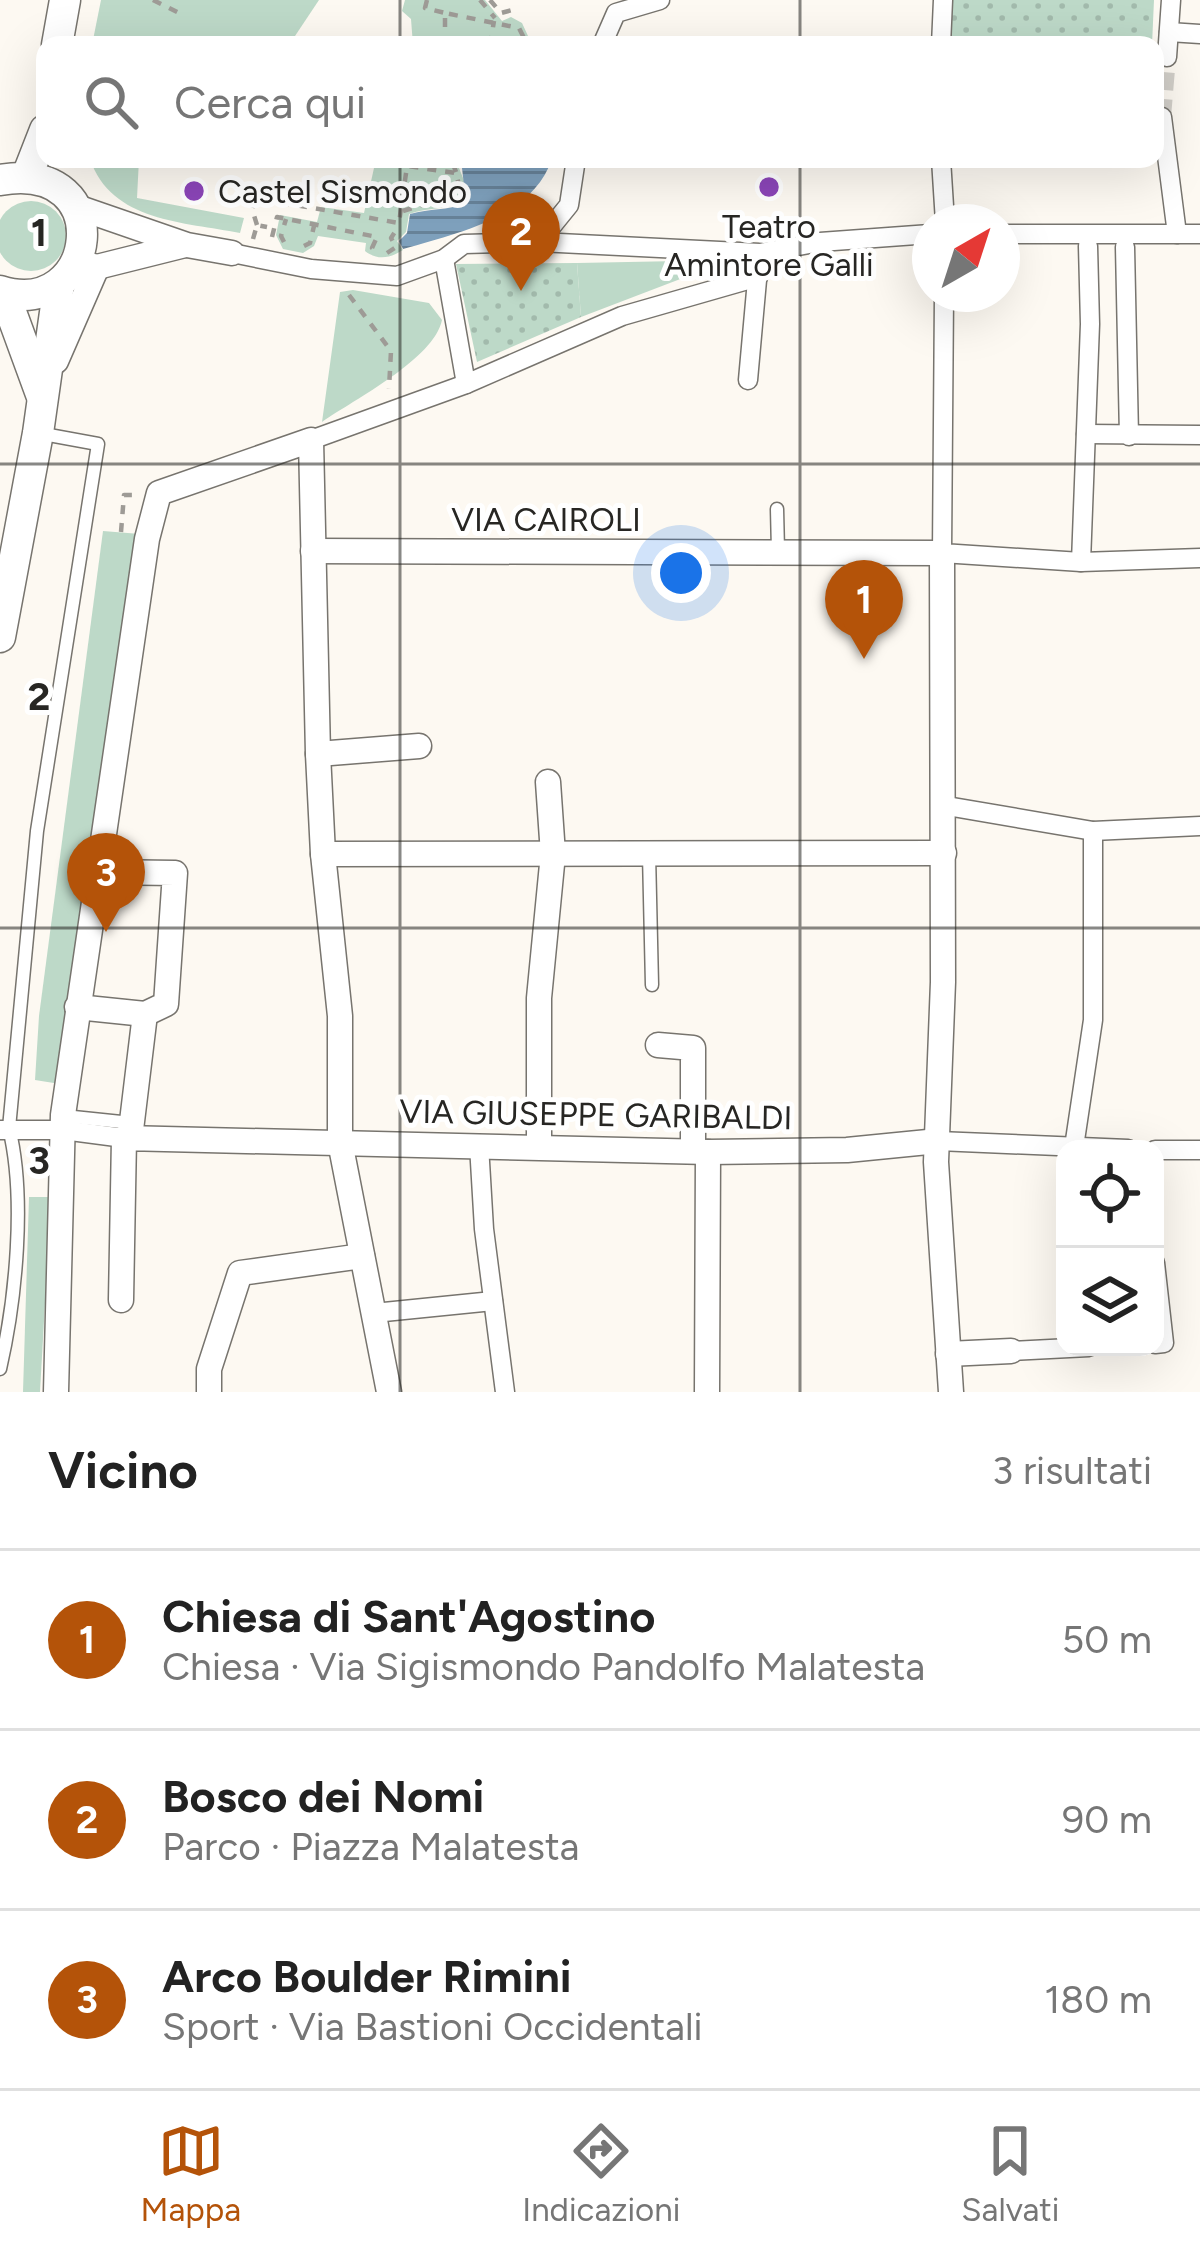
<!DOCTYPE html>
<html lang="it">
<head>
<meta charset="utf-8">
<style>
	:root { --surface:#fff; --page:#f2f2f2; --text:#222; --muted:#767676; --line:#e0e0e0; --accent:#b45309 }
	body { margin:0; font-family:Figtree,sans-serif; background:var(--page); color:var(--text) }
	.controls { position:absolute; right:36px; bottom:36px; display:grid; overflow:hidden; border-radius:24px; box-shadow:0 12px 48px #0002 }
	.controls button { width:108px; height:108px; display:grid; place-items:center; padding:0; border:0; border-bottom:3px solid var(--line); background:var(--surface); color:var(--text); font:60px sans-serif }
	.compass { position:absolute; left:912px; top:204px; width:108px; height:108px; border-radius:50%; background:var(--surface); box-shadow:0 12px 48px #0002; rotate:39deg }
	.you { position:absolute; left:681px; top:573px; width:42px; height:42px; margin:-30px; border:9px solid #fff; border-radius:50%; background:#1a73e8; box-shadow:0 0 0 18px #1a73e833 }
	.badge { display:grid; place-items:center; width:78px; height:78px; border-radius:50%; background:var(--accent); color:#fff; font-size:39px; font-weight:700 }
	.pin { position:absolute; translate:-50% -99px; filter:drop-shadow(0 3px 6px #0008) }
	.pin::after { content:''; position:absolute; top:63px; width:42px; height:36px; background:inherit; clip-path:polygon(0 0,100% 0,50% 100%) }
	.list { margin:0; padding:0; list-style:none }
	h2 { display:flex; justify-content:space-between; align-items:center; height:156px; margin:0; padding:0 48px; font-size:51px }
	h2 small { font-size:39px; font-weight:400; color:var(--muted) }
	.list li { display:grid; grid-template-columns:78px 1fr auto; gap:36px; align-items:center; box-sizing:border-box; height:180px; padding:0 48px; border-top:3px solid var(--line) }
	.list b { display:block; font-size:45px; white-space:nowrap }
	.list p { margin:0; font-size:39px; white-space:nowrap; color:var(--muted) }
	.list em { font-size:39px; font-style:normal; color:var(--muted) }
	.icon { flex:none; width:66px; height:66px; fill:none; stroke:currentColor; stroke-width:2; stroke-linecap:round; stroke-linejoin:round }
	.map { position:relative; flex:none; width:1200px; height:1392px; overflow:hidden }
	.search { position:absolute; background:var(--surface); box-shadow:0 12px 48px #0002; left:36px; right:36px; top:36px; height:132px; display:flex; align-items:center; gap:30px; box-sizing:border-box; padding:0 42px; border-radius:24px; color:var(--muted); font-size:45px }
	.sheet { height:696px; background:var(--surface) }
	nav { display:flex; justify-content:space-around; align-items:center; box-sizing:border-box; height:168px; border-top:3px solid var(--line); background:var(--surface); font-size:33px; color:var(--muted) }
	nav a { display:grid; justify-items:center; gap:6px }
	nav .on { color:var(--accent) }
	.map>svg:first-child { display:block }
</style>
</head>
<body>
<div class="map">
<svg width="1200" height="1392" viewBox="0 0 1200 1392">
	<defs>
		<pattern id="garden-dots" width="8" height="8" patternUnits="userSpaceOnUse" patternTransform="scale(3)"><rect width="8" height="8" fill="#bdd9c8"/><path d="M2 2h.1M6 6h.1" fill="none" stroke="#a2baac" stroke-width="1.8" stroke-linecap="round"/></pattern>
		<pattern id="water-rules" width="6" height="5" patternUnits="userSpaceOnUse" patternTransform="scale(3)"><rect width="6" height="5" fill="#7ea0bc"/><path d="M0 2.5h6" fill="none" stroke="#678298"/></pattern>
	</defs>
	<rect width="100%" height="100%" fill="#fdf9f2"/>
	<!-- grass -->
	<g fill="#bdd9c8">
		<path d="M 101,0 L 319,0 L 289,45 L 96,45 L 93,40 Z"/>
		<path d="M 405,0 L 485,0 L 502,21 L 511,17 L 522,23 L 528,36 L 523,45 L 413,45 L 411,19 L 402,11 Z"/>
		<path d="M 90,159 L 139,159 L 137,198 L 244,218 L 240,233 C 185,222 111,222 90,159 Z"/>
		<path d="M 376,159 L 474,159 L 473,164 L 459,168 L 465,183 L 465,201 C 446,210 429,207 409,214 L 406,232 L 397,241 L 403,250 C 390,258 378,261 365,251 L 366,243 L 318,236 L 314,246 L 303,253 L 283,249 L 276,235 L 280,215 L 317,222 L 321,207 L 364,213 Z"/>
		<circle cx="31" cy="236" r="35"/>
		<path d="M 730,260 L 581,317 L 577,263 Z"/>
		<path d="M 353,290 L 429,303 L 442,320 C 434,359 355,399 322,422 L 340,292 Z"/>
		<path d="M 103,531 L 140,534 L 60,1084 L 35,1080 L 39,1016 Z"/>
		<path d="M 29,1197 L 51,1197 L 40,1392 L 23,1392 Z"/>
	</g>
	<!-- garden -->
	<g fill="url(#garden-dots)">
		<path d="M 950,0 L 1154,0 L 1152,45 L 949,43 Z"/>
		<path d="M 577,263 L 581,317 L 477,362 L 456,264 Z"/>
	</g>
	<!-- water -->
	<path fill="url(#water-rules)" d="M 476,159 L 552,159 C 532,218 457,233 403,249 L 399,241 L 407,233 L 410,214 C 430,208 447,211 466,203 L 462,168 L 474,166 Z"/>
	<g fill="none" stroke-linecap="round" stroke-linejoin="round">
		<!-- pedestrian-tunnel -->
		<path stroke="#d2cfc9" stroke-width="18" stroke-dasharray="18 9" stroke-linecap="butt" d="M 1162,117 L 1167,57"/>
		<defs>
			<g id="service">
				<path d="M 777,509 L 778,551"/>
				<path d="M 649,854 L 652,985"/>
				<path d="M 64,1116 L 131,1123"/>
				<path d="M 0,1369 C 16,1299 26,1197 9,1128 L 37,831 L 98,444 L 38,433"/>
			</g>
			<g id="pedestrian">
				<path d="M 1169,32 L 1200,34"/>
				<path d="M 602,45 L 616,13 L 660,0"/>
				<path d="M 941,45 L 943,0"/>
				<path d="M 1167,57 L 1171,0"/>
				<path d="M 1162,117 L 1177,234"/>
				<path d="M 941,159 L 945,222"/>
				<path d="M 1002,234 L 1200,234"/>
				<path d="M 539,242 L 569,205 L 576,159"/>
				<path d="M 1125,247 L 1129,436"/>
				<path d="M 232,253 L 311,269 L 397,276 L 444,259 L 464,244 L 539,242 L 760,253 L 820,242 L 930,234"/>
				<path d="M 444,259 L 466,384"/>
				<path d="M 944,294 L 942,553 L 1081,562 L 1200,558"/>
				<path d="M 748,380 L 758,269"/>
				<path d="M 1086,434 L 1200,435"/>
				<path d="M 311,440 L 466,384 L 622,316 L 758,277"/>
				<path d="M 1081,562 L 1090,324 L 1088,246"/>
				<path d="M 941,805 L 1093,831 L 1200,826"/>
				<path d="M 0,1130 L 63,1130 L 124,1138"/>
				<path d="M 938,1141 L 1128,1149"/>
				<path d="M 479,1145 L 484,1229 L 505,1392"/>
				<path d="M 1074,1147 L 1093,1020 L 1093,831"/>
				<path d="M 1155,1150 L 1200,1150"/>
				<path d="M 1155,1263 L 1164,1343 L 1155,1344"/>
				<path d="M 374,1313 L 493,1301"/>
				<path d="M 1011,1351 L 1089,1347"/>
			</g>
			<g id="minor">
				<path d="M 74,206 L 187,245 L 232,253"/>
				<path d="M 85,264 L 97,267 L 185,245"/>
				<path d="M 56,361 L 97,267"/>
				<path d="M 313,551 L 942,553 L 943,982 L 936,1162 L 951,1392"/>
				<path d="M 318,754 L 419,746"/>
				<path d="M 323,854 L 944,853"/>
				<path d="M 77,1007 L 145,1014 L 166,1004 L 175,873 L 100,872"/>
				<path d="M 658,1045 L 693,1048 L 693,1151"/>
				<path d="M 130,1138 L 145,1014"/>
				<path d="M 539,1145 L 539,998 L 553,854 L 548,782"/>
				<path d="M 121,1300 L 124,1138 L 708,1152 L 847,1150 L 938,1141"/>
				<path d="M 948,1354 L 1011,1351"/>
				<path d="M 56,1392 L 63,1115 L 147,539 L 159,493 L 311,440 L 318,754 L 323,854 L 340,1016 L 340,1142 L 389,1392"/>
				<path d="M 209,1392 L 209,1369 L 240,1273 L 362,1256"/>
				<path d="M 707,1392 L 708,1152"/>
			</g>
			<g id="tertiary">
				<path d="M 57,45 L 65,0"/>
				<path d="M 27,176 L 45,130"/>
				<path d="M 0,180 C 120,159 98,322 0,291"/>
				<path d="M 4,293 L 41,394"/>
				<path d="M 0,637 L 38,433 L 59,284"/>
			</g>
		</defs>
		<!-- service casing -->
		<use href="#service" stroke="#77746e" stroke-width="15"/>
		<!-- pedestrian casing -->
		<use href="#pedestrian" stroke="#77746e" stroke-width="21"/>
		<!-- minor casing -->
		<use href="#minor" stroke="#77746e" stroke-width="27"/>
		<!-- tertiary casing -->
		<use href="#tertiary" stroke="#77746e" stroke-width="33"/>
		<!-- path -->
		<g stroke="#9e9b96" stroke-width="4.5" stroke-dasharray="9 9" stroke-linecap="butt">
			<path d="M 153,0 L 181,14"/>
			<path d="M 427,0 L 425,8 L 445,13"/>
			<path d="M 480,0 L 495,18"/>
			<path d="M 490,0 L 501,13 L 516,9"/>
			<path d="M 445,45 L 445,13 L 519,28 L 523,36 L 515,45"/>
			<path d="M 490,45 L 494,21"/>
			<path d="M 79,159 L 87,174"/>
			<path d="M 456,172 L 453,164 L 471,163 L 471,159"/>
			<path d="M 403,211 L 431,202 L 448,205 L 462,198 L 456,173 L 407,166"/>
			<path d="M 257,225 L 252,209 L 255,198 L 399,223 L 408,159"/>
			<path d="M 272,237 L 277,217 L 377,237 L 372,248 L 376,251"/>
			<path d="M 253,239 L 257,225 L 267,227"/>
			<path d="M 284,242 L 281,236 L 286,219"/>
			<path d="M 304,246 L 310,243 L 314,226"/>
			<path d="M 387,253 L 396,247 L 391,238 L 399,226"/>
			<path d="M 349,295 L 391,351 L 389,389"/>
			<path d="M 121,532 L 124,495 L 136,495"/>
		</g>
		<!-- service -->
		<use href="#service" stroke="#fff" stroke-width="12"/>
		<!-- pedestrian -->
		<use href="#pedestrian" stroke="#fff" stroke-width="18"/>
		<!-- minor -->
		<use href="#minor" stroke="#fff" stroke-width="24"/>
		<!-- tertiary -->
		<use href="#tertiary" stroke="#fff" stroke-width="30"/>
	</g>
	<!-- grid -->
	<path fill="none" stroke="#272623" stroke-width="3" stroke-opacity="0.55" d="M 400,0 L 400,45M 800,0 L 800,45M 400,159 L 400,1392M 800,159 L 800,1392M 0,464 L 1200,464M 0,928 L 1200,928"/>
	<!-- markers -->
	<g fill="#8b45b8" stroke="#fff" stroke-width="4.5">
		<circle cx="769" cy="187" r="12"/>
		<circle cx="194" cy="191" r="12"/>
	</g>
	<g text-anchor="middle" stroke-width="10" stroke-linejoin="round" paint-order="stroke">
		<!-- poi labels -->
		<g font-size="33" fill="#272623" stroke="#fff" text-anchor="start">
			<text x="218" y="203">Castel Sismondo</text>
			<text x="769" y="238" text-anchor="middle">Teatro<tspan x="769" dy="38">Amintore Galli</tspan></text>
		</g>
		<!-- street labels -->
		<g font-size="33" fill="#272623" stroke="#fff">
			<text x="546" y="531">VIA CAIROLI</text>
			<text transform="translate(596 1114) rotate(1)" y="12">VIA GIUSEPPE GARIBALDI</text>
		</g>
	</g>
	<g font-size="39" text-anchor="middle" font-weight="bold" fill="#272623" stroke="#fff" stroke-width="10" stroke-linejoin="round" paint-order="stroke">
		<text x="39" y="246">1</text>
		<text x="39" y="710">2</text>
		<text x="39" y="1174">3</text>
	</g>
</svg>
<div class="controls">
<button><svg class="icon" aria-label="locate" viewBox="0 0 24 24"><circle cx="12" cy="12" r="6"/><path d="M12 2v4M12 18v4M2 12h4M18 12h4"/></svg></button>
<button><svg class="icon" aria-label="layers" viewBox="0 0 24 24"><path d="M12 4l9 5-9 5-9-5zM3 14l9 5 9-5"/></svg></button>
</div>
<svg class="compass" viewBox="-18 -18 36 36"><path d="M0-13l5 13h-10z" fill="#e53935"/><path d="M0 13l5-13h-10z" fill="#767676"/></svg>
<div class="you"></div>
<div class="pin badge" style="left:864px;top:659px">1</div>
<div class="pin badge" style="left:521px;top:291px">2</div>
<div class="pin badge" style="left:106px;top:932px">3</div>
<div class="search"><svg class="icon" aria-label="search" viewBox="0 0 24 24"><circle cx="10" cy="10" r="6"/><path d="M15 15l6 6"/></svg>Cerca qui</div>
</div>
<section class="sheet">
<h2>Vicino<small>3 risultati</small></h2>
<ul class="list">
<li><span class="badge">1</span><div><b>Chiesa di Sant'Agostino</b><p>Chiesa · Via Sigismondo Pandolfo Malatesta</p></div><em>50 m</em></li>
<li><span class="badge">2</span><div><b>Bosco dei Nomi</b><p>Parco · Piazza Malatesta</p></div><em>90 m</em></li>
<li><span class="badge">3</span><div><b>Arco Boulder Rimini</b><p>Sport · Via Bastioni Occidentali</p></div><em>180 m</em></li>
</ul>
</section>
<nav>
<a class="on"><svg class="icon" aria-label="map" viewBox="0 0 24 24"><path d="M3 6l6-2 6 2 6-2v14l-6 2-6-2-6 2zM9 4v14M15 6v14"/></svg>Mappa</a>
<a><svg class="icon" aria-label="directions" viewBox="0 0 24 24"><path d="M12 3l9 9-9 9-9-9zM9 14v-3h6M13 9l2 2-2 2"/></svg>Indicazioni</a>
<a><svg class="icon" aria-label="saved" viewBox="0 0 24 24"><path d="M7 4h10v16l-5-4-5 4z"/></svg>Salvati</a>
</nav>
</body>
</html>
